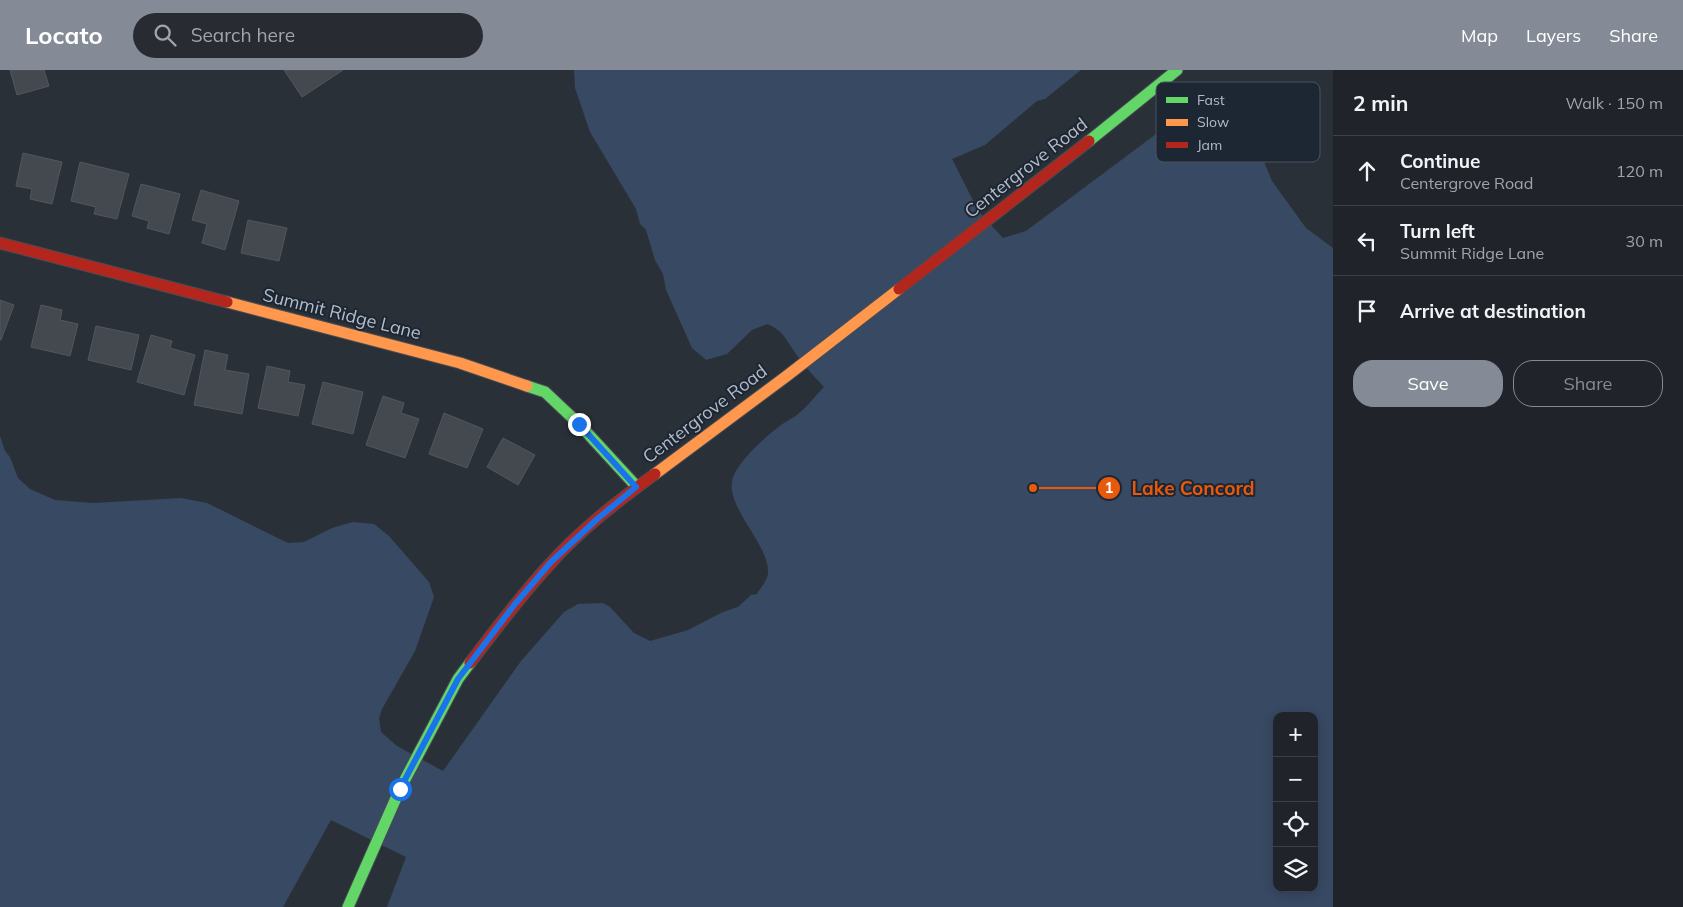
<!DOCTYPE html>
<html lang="en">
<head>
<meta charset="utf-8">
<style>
	:root { --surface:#20242a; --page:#282c32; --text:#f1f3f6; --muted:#a2a4a8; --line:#3d4147; --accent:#848b96 }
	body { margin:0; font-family:Mulish,sans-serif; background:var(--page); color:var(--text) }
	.controls { position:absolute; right:15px; bottom:15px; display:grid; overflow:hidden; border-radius:10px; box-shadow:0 2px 12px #0003 }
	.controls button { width:45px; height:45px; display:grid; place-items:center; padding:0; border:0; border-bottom:1px solid var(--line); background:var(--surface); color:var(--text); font:25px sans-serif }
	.stop { position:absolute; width:15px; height:15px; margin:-11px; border:4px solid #1a73e8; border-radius:50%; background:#fff }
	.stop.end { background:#1a73e8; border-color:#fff; box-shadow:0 1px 5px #0008 }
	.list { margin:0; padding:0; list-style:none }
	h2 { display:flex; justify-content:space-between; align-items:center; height:65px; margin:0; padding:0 20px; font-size:21px }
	h2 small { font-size:16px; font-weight:400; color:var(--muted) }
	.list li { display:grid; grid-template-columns:32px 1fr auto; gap:15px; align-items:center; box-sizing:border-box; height:70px; padding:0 20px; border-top:1px solid var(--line) }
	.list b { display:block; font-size:19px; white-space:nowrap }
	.list p { margin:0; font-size:16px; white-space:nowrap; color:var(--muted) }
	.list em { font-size:16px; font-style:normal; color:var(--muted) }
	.actions { display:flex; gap:10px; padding:15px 20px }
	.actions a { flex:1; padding:11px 0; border:1px solid var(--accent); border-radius:20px; text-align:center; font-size:18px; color:var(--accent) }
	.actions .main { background:var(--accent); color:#fff }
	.icon { flex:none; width:28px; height:28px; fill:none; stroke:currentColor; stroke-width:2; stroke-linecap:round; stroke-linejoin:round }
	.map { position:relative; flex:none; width:1333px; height:837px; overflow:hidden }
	header { display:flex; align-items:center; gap:30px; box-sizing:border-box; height:70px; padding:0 25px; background:var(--accent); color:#fff }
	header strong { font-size:24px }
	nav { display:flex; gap:28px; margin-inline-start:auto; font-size:18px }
	.search { width:350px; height:45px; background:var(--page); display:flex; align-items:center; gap:12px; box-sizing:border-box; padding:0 18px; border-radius:28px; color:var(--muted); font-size:19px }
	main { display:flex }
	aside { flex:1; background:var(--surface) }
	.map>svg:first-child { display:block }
</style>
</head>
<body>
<header>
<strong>Locato</strong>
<div class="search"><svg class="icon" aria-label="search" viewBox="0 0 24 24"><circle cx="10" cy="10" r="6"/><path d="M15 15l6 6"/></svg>Search here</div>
<nav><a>Map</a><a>Layers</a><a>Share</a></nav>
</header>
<main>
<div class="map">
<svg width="1333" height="837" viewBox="0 0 1333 837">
	<rect width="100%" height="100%" fill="#2a3038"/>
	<!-- water -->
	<path fill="#384963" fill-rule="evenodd" d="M 574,0 L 1081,0 L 1045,29 L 1037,31 L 985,75 L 952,89 L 979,142 L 1003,168 L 1026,161 L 1187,41 L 1210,35 L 1226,37 L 1249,60 L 1254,75 L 1260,82 L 1272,111 L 1306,158 L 1333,178 L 1333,837 L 387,837 L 406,787 L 331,750 L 283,837 L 0,837 L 0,366 L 5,381 L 10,387 L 18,408 L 30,419 L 55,430 L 93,433 L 181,428 L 207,433 L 288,473 L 304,472 L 332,458 L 353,452 L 374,454 L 389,466 L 429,512 L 434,527 L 415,581 L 382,639 L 379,648 L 381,662 L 397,676 L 443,701 L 521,591 L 564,542 L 578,534 L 603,533 L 610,537 L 634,563 L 650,571 L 688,560 L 723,542 L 738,537 L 751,525 L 757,524 C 761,517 769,509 768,500 C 767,471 721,433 734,405 C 741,389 769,363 784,353 C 788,350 793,348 797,345 C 807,337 815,326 824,317 C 814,306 804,296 796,284 C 787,271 783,260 767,254 L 752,260 L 727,284 L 706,290 L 692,278 L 666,220 L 663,204 L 655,190 L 646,160 L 640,154 L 636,139 L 590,62 L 575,18 ZM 1277,646 L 1314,646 L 1314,818 L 1277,818 Z"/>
	<!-- building -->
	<g fill="#444950" stroke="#52575f">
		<path d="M 10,0 L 44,0 L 49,16 L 17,25 Z"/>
		<path d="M 284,0 L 343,0 L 302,27 Z"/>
		<path d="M 23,83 L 62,92 L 52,134 L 30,129 L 32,119 L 16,116 Z"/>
		<path d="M 80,92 L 129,104 L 117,149 L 94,144 L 96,137 L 71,131 Z"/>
		<path d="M 141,114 L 180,124 L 169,164 L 147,158 L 149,151 L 132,146 Z"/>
		<path d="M 201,120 L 239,131 L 225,180 L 202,173 L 207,154 L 192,150 Z"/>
		<path d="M 248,150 L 287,158 L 279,191 L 241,183 Z"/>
		<path d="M 0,230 L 14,235 L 1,270 L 0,270 Z"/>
		<path d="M 41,235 L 62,240 L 60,250 L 78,254 L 70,286 L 31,277 Z"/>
		<path d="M 96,256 L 139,265 L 131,300 L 88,290 Z"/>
		<path d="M 151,265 L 172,271 L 170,278 L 195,285 L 184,325 L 137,312 Z"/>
		<path d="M 205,280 L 228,285 L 225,300 L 249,304 L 242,344 L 194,335 Z"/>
		<path d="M 267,296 L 290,301 L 288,312 L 305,315 L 298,346 L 258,338 Z"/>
		<path d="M 323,312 L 363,322 L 353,364 L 312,354 Z"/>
		<path d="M 383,326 L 404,333 L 401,343 L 419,349 L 405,388 L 366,375 Z"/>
		<path d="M 444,343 L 483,359 L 467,398 L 429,384 Z"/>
		<path d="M 503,368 L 535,385 L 518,415 L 487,397 Z"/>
	</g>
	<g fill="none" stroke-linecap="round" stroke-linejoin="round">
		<defs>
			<g id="fast">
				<path d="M 1089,71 L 1177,0"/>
				<path d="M 527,316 L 545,322 L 579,354 L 637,417"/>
				<path d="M 348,837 L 400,719 L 458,609 L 470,593"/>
			</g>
			<g id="slow">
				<path d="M 227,232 L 460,293 L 527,316"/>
				<path d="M 655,404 L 788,305 L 899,219"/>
			</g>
			<g id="jam">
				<path d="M 0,173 L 227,232"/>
				<path d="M 899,219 L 1089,71"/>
				<path d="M 470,593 C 496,559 521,525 550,494 C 580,460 618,431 655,404"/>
			</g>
		</defs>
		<!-- fast casing -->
		<use href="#fast" stroke="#484c53" stroke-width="13"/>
		<!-- slow casing -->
		<use href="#slow" stroke="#484c53" stroke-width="13"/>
		<!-- jam casing -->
		<use href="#jam" stroke="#484c53" stroke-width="13"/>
		<!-- fast -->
		<use href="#fast" stroke="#63d668" stroke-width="11"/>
		<!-- slow -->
		<use href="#slow" stroke="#ff974d" stroke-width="11"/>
		<!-- jam -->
		<use href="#jam" stroke="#b3261e" stroke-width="11"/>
	</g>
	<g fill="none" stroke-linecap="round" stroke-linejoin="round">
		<!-- route -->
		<path stroke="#1a73e8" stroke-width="6" d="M 400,719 L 458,609 L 515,534 L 551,492 L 596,450 L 636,417 L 579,354"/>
	</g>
	<g text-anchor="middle" stroke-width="4" stroke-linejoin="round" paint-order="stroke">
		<!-- street labels -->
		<g font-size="18" fill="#b4bcc9" stroke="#1d2633">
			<text transform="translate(1026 98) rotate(-38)" y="6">Centergrove Road</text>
			<text transform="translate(342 244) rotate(14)" y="6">Summit Ridge Lane</text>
			<text transform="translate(705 344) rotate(-37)" y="6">Centergrove Road</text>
		</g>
	</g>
	<!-- legend -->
	<rect x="1156" y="12" width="164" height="80" rx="8" fill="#1d2633" stroke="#4a5360" stroke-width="1"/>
	<rect x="1166" y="27" width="22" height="6" fill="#63d668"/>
	<rect x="1166" y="49" width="22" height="7" fill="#ff974d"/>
	<rect x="1166" y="72" width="22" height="6" fill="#b3261e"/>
	<g font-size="14" fill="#b4bcc9">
		<text x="1197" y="35">Fast</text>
		<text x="1197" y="57">Slow</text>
		<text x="1197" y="80">Jam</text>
	</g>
	<!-- callouts -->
	<path fill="none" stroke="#e8590c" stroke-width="2" d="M1033 418L1109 418"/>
	<g fill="#e8590c" stroke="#1d2633" stroke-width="2">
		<circle cx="1033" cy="418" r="5"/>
		<circle cx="1109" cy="418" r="12"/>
	</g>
	<g font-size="15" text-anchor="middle" font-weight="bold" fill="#fff">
		<text x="1109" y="423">1</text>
	</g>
	<g font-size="19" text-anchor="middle" font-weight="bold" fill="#e8590c" stroke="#1d2633" stroke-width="4" stroke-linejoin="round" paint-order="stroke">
		<text x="1193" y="425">Lake Concord</text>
	</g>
</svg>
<div class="controls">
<button>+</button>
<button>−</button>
<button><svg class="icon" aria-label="locate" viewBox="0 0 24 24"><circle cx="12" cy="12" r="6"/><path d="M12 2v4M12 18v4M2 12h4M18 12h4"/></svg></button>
<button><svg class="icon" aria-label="layers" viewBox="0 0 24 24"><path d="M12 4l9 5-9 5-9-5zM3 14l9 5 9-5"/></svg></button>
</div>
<div class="stop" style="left:400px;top:719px"></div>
<div class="stop end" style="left:579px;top:354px"></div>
</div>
<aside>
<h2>2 min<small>Walk · 150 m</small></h2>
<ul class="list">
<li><svg class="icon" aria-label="ahead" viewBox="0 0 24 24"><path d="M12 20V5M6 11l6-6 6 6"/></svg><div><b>Continue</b><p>Centergrove Road</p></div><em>120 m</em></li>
<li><svg class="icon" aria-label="left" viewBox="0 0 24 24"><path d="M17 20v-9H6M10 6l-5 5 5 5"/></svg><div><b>Turn left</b><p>Summit Ridge Lane</p></div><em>30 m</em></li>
<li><svg class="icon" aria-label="arrive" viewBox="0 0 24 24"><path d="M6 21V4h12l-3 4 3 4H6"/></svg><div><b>Arrive at destination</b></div></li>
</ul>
<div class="actions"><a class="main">Save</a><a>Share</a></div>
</aside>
</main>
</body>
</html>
